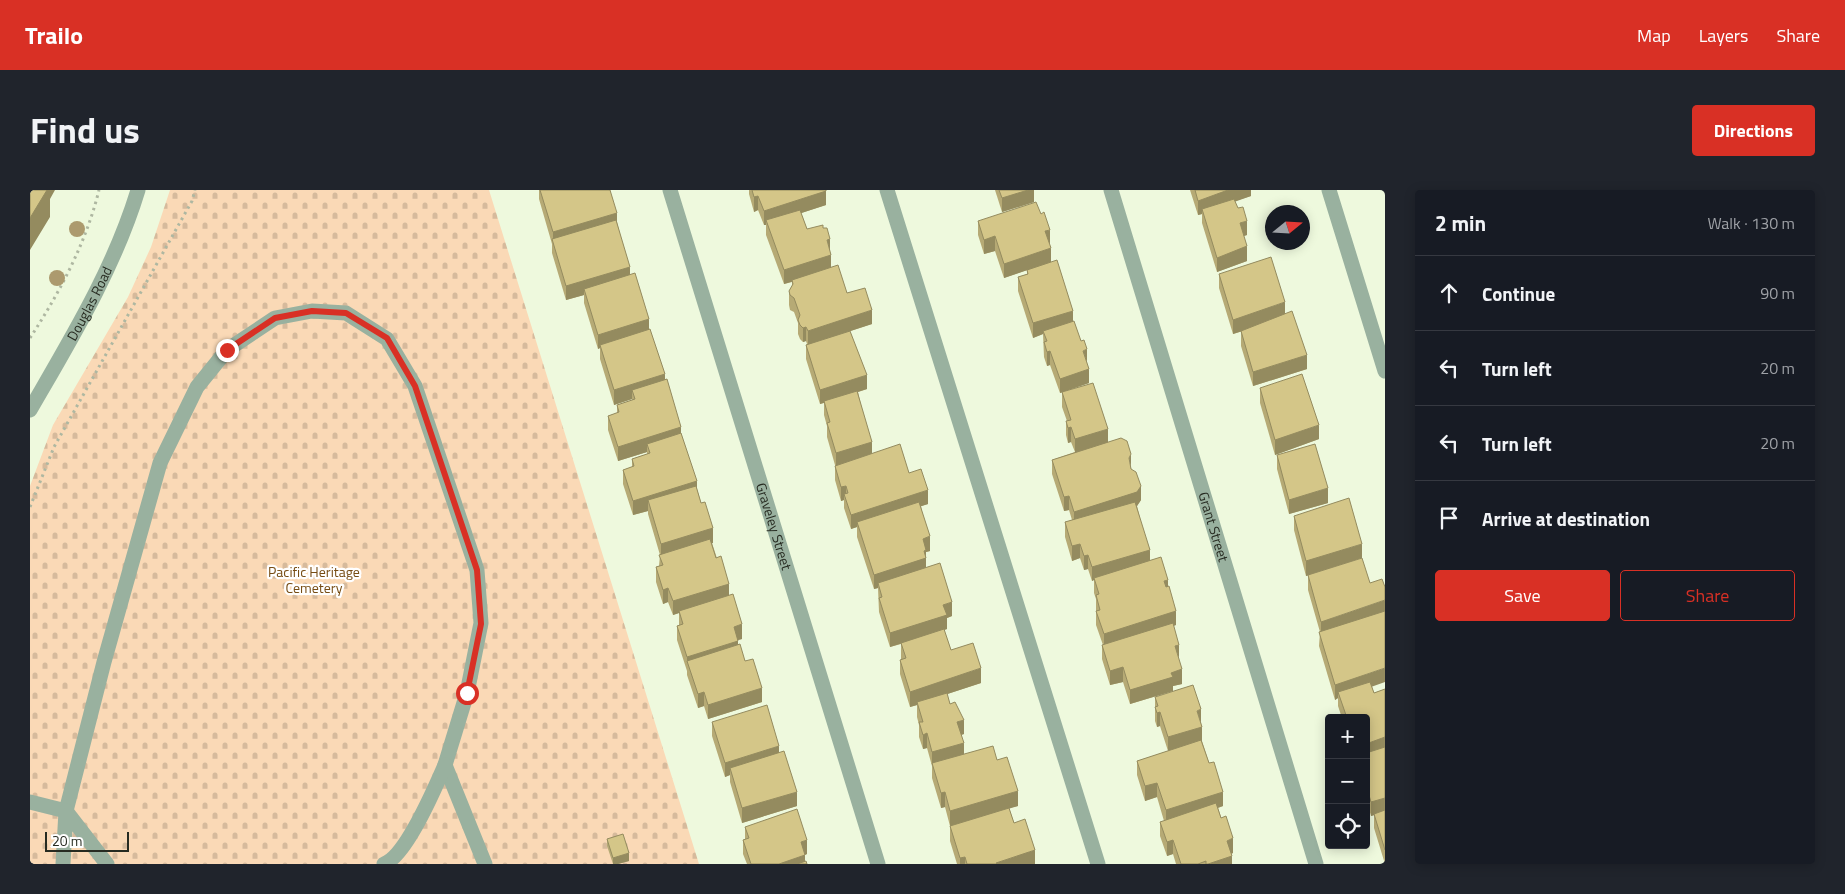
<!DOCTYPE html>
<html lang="en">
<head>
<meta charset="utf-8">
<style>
	:root { --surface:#171b24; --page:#20242c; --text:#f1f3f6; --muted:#9ea1a6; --line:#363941; --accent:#d93025 }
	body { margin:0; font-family:"Titillium Web",sans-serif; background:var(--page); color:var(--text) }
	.controls { position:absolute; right:15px; bottom:15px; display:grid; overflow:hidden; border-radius:5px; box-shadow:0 2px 12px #0003 }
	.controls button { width:45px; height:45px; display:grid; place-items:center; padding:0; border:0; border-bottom:1px solid var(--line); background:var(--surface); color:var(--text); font:25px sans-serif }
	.compass { position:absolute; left:1235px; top:15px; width:45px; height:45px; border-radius:50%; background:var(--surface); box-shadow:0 2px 12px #0003; rotate:72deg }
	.scale { position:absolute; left:15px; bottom:12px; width:84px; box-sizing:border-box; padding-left:5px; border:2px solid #272b21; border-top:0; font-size:14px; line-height:18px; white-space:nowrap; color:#272b21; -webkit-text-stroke:4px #fff; paint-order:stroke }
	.stop { position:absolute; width:15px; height:15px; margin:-11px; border:4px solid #d93025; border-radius:50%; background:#fff }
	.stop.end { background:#d93025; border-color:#fff; box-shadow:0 1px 5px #0008 }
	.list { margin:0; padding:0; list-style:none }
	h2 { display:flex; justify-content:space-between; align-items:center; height:65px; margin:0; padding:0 20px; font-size:21px }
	h2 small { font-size:16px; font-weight:400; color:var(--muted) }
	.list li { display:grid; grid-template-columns:32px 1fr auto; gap:15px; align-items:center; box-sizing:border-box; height:75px; padding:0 20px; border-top:1px solid var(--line) }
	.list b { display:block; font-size:19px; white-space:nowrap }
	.list em { font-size:16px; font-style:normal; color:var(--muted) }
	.actions { display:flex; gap:10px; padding:15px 20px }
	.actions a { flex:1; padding:11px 0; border:1px solid var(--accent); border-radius:5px; text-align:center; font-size:18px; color:var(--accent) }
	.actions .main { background:var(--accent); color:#fff }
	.icon { flex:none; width:28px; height:28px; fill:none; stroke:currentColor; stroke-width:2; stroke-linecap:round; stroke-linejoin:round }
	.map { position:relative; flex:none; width:1355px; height:674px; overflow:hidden; border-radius:5px }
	header { display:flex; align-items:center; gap:30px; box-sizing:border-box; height:70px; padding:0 25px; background:var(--accent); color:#fff }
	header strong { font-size:24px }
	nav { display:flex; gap:28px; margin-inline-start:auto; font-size:18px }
	.intro { display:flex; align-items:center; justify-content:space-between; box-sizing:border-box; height:120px; padding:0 30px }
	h1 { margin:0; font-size:35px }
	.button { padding:12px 22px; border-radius:5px; background:var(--accent); color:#fff; font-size:18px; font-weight:700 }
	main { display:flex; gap:30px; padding:0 30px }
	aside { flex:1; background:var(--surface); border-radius:5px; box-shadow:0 2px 12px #0003 }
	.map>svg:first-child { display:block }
</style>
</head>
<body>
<header>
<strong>Trailo</strong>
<nav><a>Map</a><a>Layers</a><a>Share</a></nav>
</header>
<div class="intro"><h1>Find us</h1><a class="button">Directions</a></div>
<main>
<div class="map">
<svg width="1355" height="674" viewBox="0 0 1355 674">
	<defs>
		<pattern id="cemetery-stones" width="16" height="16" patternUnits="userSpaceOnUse" patternTransform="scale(1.25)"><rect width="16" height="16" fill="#fad9b6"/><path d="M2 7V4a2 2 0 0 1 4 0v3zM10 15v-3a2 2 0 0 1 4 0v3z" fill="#d6ba9c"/></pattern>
	</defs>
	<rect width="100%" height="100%" fill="#eef9dd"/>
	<!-- cemetery -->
	<path fill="url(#cemetery-stones)" d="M 140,0 L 459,0 L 669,674 L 0,674 L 0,296 L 23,235 L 98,107 L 121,57 Z"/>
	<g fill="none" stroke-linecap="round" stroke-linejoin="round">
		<!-- path -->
		<g stroke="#aeb7a1" stroke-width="3" stroke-dasharray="2.5 4" stroke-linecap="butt">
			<path d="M 0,148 C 30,102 56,53 69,0"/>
			<path d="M 0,317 L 24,257 L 162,11 L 165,0"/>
		</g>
		<!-- minor -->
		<g stroke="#99b19f" stroke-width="15">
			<path id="s1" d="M 640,0 L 848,674"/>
			<path d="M 857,0 L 1068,674"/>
			<path id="s2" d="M 1081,0 L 1286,674"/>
			<path d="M 1299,0 L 1355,181"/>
			<path id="s3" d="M 0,220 C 41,149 84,79 108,0"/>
			<path d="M 0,612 L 36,621 L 74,472 L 130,273 L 167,197 L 197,160 L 245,128 L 282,121 L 316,123 L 357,149 L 385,196 L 447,380 L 451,433 L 437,503 L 415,575 L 455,674"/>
			<path d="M 33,674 L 36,621 L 77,674"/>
			<path d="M 354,674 C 376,666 405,598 415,575"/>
		</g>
	</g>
	<!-- trees -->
	<g fill="#ac9a6e">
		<circle cx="47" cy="39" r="8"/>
		<circle cx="27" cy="88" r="8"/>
	</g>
	<!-- wall -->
	<g fill="#b6aa75">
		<path d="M 509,0 L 580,0 L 587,32 L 600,85 L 635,190 L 651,243 L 667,299 L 683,353 L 682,353 L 699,405 L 712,449 L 708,450 L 708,455 L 732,512 L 678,529 L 674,516 L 668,518 L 657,485 L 657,481 L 647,450 L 647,436 L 649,435 L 649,423 L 643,425 L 638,412 L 633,414 L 626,392 L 626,377 L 629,376 L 630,365 L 618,324 L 618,321 L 603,325 L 593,294 L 593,280 L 602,277 L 602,269 L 617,264 L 617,262 L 588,271 L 578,240 L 578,226 L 587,223 L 587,215 L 602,210 L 602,209 L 584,215 L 570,169 L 570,158 L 568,159 L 554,113 L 554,105 L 536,110 L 522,63 L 522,54 L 509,9 Z"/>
		<path d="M 719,0 L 796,0 L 796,15 L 771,23 L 777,39 L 800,62 L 801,77 L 817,103 L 842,134 L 820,141 L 837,199 L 828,202 L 842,263 L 879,283 L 898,314 L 891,316 L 900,361 L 896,362 L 896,378 L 922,426 L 917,428 L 917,439 L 914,440 L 921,460 L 951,493 L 917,504 L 920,514 L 934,544 L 931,545 L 934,564 L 967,570 L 988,616 L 979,618 L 984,633 L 1005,674 L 927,674 L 920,651 L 920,636 L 966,622 L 920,636 L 915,617 L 911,618 L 902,588 L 902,576 L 897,558 L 893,559 L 889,547 L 889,535 L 887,527 L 887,515 L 880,517 L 870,484 L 870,470 L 871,470 L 871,454 L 860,457 L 849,422 L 848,398 L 844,399 L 827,347 L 827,337 L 821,339 L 814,318 L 814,310 L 811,311 L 805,290 L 805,275 L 797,247 L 797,236 L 794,225 L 794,213 L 790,214 L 776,169 L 776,155 L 777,154 L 776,151 L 773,152 L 770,149 L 768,144 L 768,133 L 764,122 L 760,120 L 759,115 L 759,101 L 762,96 L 762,92 L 754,94 L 736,45 L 736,35 L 734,35 L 728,20 L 724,22 L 719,4 Z"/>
		<path d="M 965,0 L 1004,0 L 1004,12 L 972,22 Z"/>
		<path d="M 1160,0 L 1221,0 L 1221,6 L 1205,11 L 1217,45 L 1214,46 L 1217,71 L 1187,82 L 1172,33 L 1172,24 L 1168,25 Z"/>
		<path d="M 948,31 L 1020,54 L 1019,54 L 1021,72 L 1043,131 L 1057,173 L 1059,193 L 1030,203 L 1020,175 L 1017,176 L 1014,167 L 1013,144 L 1003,148 L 988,101 L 988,87 L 997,84 L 997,80 L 974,88 L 965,61 L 954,64 L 948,45 Z"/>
		<path d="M 1189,84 L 1255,124 L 1277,179 L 1223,196 L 1211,156 L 1211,141 L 1213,141 L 1203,144 L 1189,98 Z"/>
		<path d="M 1230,198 L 1289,249 L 1245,265 L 1230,213 Z"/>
		<path d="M 1032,202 L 1101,278 L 1111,310 L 1107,316 L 1120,370 L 1138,397 L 1146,435 L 1143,436 L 1152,494 L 1143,496 L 1143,501 L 1100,514 L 1093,492 L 1080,495 L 1072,469 L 1072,455 L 1073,455 L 1066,435 L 1066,409 L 1064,403 L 1064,390 L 1062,391 L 1058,379 L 1054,380 L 1050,368 L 1042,371 L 1035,347 L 1035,332 L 1042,330 L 1039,320 L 1034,321 L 1022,284 L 1022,270 L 1045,262 L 1041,252 L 1038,253 L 1036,245 L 1036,231 L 1037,231 L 1032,217 Z"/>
		<path d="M 1247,265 L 1298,313 L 1259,324 L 1247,279 Z"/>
		<path d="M 1264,326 L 1332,368 L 1276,386 L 1264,340 Z"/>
		<path d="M 1278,385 L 1342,497 L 1344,503 L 1355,499 L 1355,674 L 1344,638 L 1344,625 L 1341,626 L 1336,609 L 1336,528 L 1312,528 L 1308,516 L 1308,508 L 1305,510 L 1289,456 L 1290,442 L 1278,400 Z"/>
		<path d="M 1125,507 L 1171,532 L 1172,551 L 1193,616 L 1188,618 L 1203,663 L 1201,664 L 1202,674 L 1146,674 L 1143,664 L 1137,666 L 1130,646 L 1130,632 L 1134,631 L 1127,607 L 1115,611 L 1107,585 L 1107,571 L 1138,561 L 1130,536 L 1127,537 L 1125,531 Z"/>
		<path d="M 682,532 L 749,562 L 767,616 L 712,633 L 700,592 L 700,585 L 695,587 L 682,546 Z"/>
		<path d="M 715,637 L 777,664 L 775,665 L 775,672 L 777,674 L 717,674 L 713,664 L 713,650 L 715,649 Z"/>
		<path d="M 577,649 L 599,671 L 588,674 L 583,674 L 577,656 Z"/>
	</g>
	<!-- shaded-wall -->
	<g fill="#948b5f">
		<path d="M 14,0 L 25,0 L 20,9 L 20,27 L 0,60 L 0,28 Z"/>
		<path d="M 998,0 L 1004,0 L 1004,12 L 972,22 L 972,8 Z"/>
		<path d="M 1198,0 L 1221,0 L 1221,6 L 1173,23 L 1172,19 L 1172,24 L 1168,25 L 1168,11 Z"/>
		<path d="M 796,1 L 796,15 L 738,34 L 736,30 L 736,35 L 734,35 L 734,21 Z"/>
		<path d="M 728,6 L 728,20 L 724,22 L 724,7 Z"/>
		<path d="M 587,23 L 587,37 L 523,51 L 523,42 Z"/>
		<path d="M 1217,31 L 1217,45 L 1210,47 L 1210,33 Z"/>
		<path d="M 1020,40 L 1020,54 L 1015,56 L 1015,41 Z"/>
		<path d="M 965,46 L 965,61 L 954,64 L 954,50 Z"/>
		<path d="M 800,49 L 800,63 L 797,50 Z"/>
		<path d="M 1217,56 L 1217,71 L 1187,82 L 1187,68 Z"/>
		<path d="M 1021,58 L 1021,72 L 974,88 L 974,74 Z"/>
		<path d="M 801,65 L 801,80 L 754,94 L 754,80 Z"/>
		<path d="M 600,77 L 600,92 L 554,99 L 554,105 L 536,110 L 536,96 Z"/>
		<path d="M 1255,112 L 1255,127 L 1203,144 L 1203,130 Z"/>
		<path d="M 842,120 L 842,134 L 778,155 L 778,141 Z"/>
		<path d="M 1043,121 L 1043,135 L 1013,141 L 1013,144 L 1003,148 L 1003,133 Z"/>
		<path d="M 619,129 L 619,143 L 570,155 L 570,158 L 568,159 L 568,145 Z"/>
		<path d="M 776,137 L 776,151 L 773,152 L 773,138 Z"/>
		<path d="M 1057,159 L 1057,173 L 1053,161 Z"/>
		<path d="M 1020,161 L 1020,175 L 1017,176 L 1017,162 Z"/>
		<path d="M 1277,165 L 1277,179 L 1223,196 L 1223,182 Z"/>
		<path d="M 1059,179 L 1059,193 L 1030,203 L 1030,189 Z"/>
		<path d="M 635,184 L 635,199 L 602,200 L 602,209 L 584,215 L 584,200 Z"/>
		<path d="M 837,185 L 837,199 L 790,214 L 790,200 Z"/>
		<path d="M 1289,235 L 1289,249 L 1245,265 L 1245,250 Z"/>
		<path d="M 651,237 L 651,251 L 617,254 L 617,262 L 588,271 L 588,257 Z"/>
		<path d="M 1041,237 L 1041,252 L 1038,253 L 1038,238 Z"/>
		<path d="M 1078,239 L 1078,253 L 1045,264 L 1045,249 Z"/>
		<path d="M 842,252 L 842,267 L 806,278 L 806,263 Z"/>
		<path d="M 1101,264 L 1101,278 L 1099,268 Z"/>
		<path d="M 667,291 L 667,306 L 618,310 L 618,321 L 603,325 L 603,311 Z"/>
		<path d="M 816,296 L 816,309 L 814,304 L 814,310 L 811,311 L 811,297 Z"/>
		<path d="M 1111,296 L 1111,310 L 1107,316 L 1044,336 L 1044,322 Z"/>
		<path d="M 1298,298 L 1298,313 L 1259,324 L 1259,310 Z"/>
		<path d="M 898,300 L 898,314 L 828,337 L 827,332 L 827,337 L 821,339 L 821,325 Z"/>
		<path d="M 1039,306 L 1039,320 L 1034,321 L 1034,307 Z"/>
		<path d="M 683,338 L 683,353 L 631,368 L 631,354 Z"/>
		<path d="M 900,346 L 900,361 L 896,362 L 896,382 L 848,393 L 848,398 L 844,399 L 844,385 L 893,349 Z"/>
		<path d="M 1050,354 L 1050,368 L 1042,371 L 1042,356 Z"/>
		<path d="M 1332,354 L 1332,368 L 1276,386 L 1276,371 Z"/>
		<path d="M 1120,360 L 1120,374 L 1064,388 L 1064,390 L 1062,391 L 1062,377 Z"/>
		<path d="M 1058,365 L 1058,379 L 1054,380 L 1054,366 Z"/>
		<path d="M 1138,390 L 1138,404 L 1134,391 Z"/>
		<path d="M 699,394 L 699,408 L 649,421 L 649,423 L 643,425 L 643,411 Z"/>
		<path d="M 638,398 L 638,412 L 633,414 L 633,400 Z"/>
		<path d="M 1355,410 L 1355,424 L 1291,446 L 1291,432 Z"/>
		<path d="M 922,412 L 922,426 L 917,428 L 917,439 L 860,457 L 860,443 L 913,415 Z"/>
		<path d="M 1146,421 L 1146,435 L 1074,458 L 1074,444 Z"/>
		<path d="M 712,434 L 712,449 L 704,451 L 704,437 Z"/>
		<path d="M 708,451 L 708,466 L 657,471 L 657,481 L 657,467 Z"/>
		<path d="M 1149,455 L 1149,469 L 1145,456 Z"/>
		<path d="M 1093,477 L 1093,492 L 1080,495 L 1080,481 Z"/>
		<path d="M 951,478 L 951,493 L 887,514 L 887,512 L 887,515 L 880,517 L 880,502 Z"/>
		<path d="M 1355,478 L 1355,492 L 1310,508 L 1308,502 L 1308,508 L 1305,510 L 1305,495 Z"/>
		<path d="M 1152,479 L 1152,494 L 1143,496 L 1143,501 L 1100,514 L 1100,500 L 1141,483 Z"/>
		<path d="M 732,498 L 732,512 L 678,529 L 678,515 Z"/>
		<path d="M 674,502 L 674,516 L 668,518 L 668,504 Z"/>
		<path d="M 1171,519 L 1171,534 L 1167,521 Z"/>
		<path d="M 1130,522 L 1130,536 L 1127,537 L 1127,523 Z"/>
		<path d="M 934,530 L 934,544 L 927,546 L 927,532 Z"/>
		<path d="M 1172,537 L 1172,551 L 1138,562 L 1138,547 Z"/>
		<path d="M 897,543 L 897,558 L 893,559 L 893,545 Z"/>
		<path d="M 1355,547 L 1355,562 L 1336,568 L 1336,554 Z"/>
		<path d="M 934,553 L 934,567 L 902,574 L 902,562 Z"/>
		<path d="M 749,556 L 749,570 L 700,578 L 700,585 L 695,587 L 695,573 Z"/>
		<path d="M 1127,593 L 1127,607 L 1115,611 L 1115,596 Z"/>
		<path d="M 988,601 L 988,616 L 920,636 L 920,621 Z"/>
		<path d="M 767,602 L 767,616 L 712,633 L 712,618 Z"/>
		<path d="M 915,602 L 915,617 L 911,618 L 911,603 Z"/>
		<path d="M 1193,602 L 1193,616 L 1136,635 L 1136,620 Z"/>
		<path d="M 1355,608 L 1355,622 L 1341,626 L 1341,612 Z"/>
		<path d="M 1203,648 L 1203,663 L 1197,665 L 1197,651 Z"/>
		<path d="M 777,650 L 777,664 L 771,666 L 771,652 Z"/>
		<path d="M 1143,650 L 1143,664 L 1137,666 L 1137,652 Z"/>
		<path d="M 1005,660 L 1005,674 L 966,674 L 966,673 Z"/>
		<path d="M 599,663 L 599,671 L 588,674 L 583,674 L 583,668 Z"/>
		<path d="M 775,665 L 775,674 L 749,674 Z"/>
		<path d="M 1202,666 L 1202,674 L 1178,674 Z"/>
		<path d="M 935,667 L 935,674 L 930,674 L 930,668 Z"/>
	</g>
	<!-- building -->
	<g fill="#d4c688" stroke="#948b5f">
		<path d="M 0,0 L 17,0 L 0,28 Z"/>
		<path d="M 510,0 L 580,0 L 587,23 L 523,42 Z"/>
		<path d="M 722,0 L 796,0 L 796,1 L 734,21 L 728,6 L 724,7 Z"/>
		<path d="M 969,0 L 998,0 L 972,8 Z"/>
		<path d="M 1165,0 L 1198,0 L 1168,11 Z"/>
		<path d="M 1204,9 L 1208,18 L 1213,17 L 1217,31 L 1210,33 L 1217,56 L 1187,68 L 1172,19 Z"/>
		<path d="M 1006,12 L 1011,24 L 1014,22 L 1020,40 L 1015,41 L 1021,58 L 974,74 L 965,46 L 954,50 L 948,31 Z"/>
		<path d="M 770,20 L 777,39 L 793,35 L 793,38 L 797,38 L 800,49 L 797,50 L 801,65 L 754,80 L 736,30 Z"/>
		<path d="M 586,30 L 600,77 L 536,96 L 522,49 Z"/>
		<path d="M 1241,67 L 1255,112 L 1203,130 L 1189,84 Z"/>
		<path d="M 1027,70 L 1043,121 L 1003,133 L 988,87 L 998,84 L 997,80 Z"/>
		<path d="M 808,75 L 817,103 L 835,98 L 842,120 L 778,141 L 776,137 L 773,138 L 770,135 L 768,130 L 770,125 L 764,108 L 760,105 L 759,101 L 763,94 L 762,90 Z"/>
		<path d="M 605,83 L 619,129 L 568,145 L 554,99 Z"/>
		<path d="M 1262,121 L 1277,165 L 1223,182 L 1211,141 Z"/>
		<path d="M 1044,131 L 1051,151 L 1054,150 L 1057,159 L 1053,161 L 1059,179 L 1030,189 L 1020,161 L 1017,162 L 1014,152 L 1017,151 L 1013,141 Z"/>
		<path d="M 620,139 L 635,184 L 584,200 L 570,155 Z"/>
		<path d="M 820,141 L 837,185 L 790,200 L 776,155 Z"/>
		<path d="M 1272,184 L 1289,235 L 1245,250 L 1230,198 Z"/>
		<path d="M 637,189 L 651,237 L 588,257 L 578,226 L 589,222 L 587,215 L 605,209 L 602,200 Z"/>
		<path d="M 1063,193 L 1078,239 L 1045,249 L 1041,237 L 1038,238 L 1036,231 L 1041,230 L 1032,202 Z"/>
		<path d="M 827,201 L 842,252 L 806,263 L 797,233 L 800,232 L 794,211 Z"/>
		<path d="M 651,243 L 667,291 L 603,311 L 593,280 L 604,276 L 602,269 L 620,263 L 617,254 Z"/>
		<path d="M 1091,248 L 1097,251 L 1101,264 L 1099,268 L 1101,279 L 1106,282 L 1111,296 L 1107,302 L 1044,322 L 1039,306 L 1034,307 L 1022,270 Z"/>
		<path d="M 870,254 L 879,283 L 891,279 L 898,300 L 821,325 L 814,304 L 818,303 L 816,296 L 811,297 L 805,276 Z"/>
		<path d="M 1285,254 L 1298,298 L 1259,310 L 1247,265 Z"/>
		<path d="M 666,296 L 671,313 L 675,312 L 683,338 L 631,354 L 618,310 Z"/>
		<path d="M 1319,308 L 1332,354 L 1276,371 L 1264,326 Z"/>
		<path d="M 889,312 L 900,346 L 893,349 L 896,360 L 894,361 L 896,368 L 844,385 L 827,332 Z"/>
		<path d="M 1105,312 L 1120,360 L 1062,377 L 1058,365 L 1054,366 L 1050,354 L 1042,356 L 1035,332 Z"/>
		<path d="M 680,349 L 686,368 L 691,366 L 699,394 L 643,411 L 638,398 L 633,400 L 626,377 L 633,375 L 629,365 Z"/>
		<path d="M 1131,367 L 1138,390 L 1134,391 L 1136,397 L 1139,396 L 1146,421 L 1074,444 L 1066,421 L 1070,420 L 1066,405 L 1069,404 L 1064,388 Z"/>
		<path d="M 1332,368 L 1340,393 L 1352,389 L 1355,397 L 1355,410 L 1291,432 L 1278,385 Z"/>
		<path d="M 910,373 L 922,412 L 913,415 L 917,425 L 860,443 L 849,408 L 852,407 L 848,393 Z"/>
		<path d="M 703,404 L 712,434 L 704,437 L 708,451 L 657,467 L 647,436 L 653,434 L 649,421 Z"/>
		<path d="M 1355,421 L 1355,478 L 1305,495 L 1289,442 Z"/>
		<path d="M 1143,433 L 1149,455 L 1145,456 L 1152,479 L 1141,483 L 1143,487 L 1100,500 L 1093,477 L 1080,481 L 1072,455 Z"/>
		<path d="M 914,439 L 921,460 L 943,453 L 951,478 L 880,502 L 870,470 L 876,468 L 871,453 Z"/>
		<path d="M 710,454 L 715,471 L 723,469 L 732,498 L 678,515 L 674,502 L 668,504 L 657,471 Z"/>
		<path d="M 1340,492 L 1344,503 L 1355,499 L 1355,547 L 1336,554 L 1336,528 L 1317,528 L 1308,502 Z"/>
		<path d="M 1163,495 L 1171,519 L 1167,521 L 1172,537 L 1138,547 L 1130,522 L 1127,523 L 1125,517 L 1128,516 L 1125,507 Z"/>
		<path d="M 917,503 L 920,514 L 925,512 L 934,530 L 927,532 L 934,553 L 902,562 L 897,543 L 893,545 L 889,532 L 893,532 L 887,512 Z"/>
		<path d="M 737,515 L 749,556 L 695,573 L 682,532 Z"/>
		<path d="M 1171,550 L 1179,573 L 1184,572 L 1193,602 L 1136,620 L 1127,593 L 1115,596 L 1107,571 Z"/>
		<path d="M 963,556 L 967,570 L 977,567 L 988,601 L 920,621 L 915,602 L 911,603 L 902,573 Z"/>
		<path d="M 1355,557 L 1355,608 L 1341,612 L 1336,595 L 1336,563 Z"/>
		<path d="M 754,561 L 767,602 L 712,618 L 700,578 Z"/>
		<path d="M 1186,613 L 1191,628 L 1196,626 L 1203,648 L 1197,651 L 1202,666 L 1178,674 L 1176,674 L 1176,671 L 1168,674 L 1151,674 L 1143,650 L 1137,652 L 1130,632 Z"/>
		<path d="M 979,618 L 984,633 L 995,629 L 1005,660 L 966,673 L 967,674 L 937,674 L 935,667 L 930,668 L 920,636 Z"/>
		<path d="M 767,619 L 777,650 L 771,652 L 775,665 L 749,674 L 721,674 L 713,650 L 719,648 L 715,637 Z"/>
		<path d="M 1355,620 L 1355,660 L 1344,624 Z"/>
		<path d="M 593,644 L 599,663 L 583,668 L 577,649 Z"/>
		<path d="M 776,671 L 777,674 L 767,674 Z"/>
	</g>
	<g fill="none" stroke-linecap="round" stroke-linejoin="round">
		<!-- route -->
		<path stroke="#d93025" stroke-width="6" d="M 197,160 L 245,128 L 282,121 L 316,123 L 357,148 L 385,196 L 447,380 L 451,434 L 437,503"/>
	</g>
	<g text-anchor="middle" stroke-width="4.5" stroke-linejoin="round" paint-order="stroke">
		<!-- street labels -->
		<g font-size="14" fill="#272b21" stroke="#fff">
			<text dy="5" stroke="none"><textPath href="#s3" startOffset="122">Douglas Road</textPath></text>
			<text dy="5" stroke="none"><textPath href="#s1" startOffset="352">Graveley Street</textPath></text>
			<text dy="5" stroke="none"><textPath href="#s2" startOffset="352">Grant Street</textPath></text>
		</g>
		<!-- park labels -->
		<g font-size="14" fill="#764c13" stroke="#fff">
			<text x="284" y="387">Pacific Heritage<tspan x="284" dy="16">Cemetery</tspan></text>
		</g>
	</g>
</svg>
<div class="controls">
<button>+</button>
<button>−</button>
<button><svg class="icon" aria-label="locate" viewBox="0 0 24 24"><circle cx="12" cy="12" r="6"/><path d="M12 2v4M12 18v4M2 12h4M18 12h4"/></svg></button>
</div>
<svg class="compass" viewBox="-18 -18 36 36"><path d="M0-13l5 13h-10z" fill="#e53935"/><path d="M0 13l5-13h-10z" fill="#9ea1a6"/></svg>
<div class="scale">20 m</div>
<div class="stop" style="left:437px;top:503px"></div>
<div class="stop end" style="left:197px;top:160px"></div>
</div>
<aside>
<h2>2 min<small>Walk · 130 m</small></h2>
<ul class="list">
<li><svg class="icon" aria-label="ahead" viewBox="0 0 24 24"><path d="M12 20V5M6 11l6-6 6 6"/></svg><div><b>Continue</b></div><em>90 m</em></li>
<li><svg class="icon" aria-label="left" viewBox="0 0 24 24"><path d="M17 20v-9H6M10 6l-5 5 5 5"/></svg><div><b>Turn left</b></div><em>20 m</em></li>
<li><svg class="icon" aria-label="left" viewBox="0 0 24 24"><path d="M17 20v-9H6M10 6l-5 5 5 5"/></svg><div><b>Turn left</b></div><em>20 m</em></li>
<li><svg class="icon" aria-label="arrive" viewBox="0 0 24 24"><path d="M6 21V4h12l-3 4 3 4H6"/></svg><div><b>Arrive at destination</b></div></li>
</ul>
<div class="actions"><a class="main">Save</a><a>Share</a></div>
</aside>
</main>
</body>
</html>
